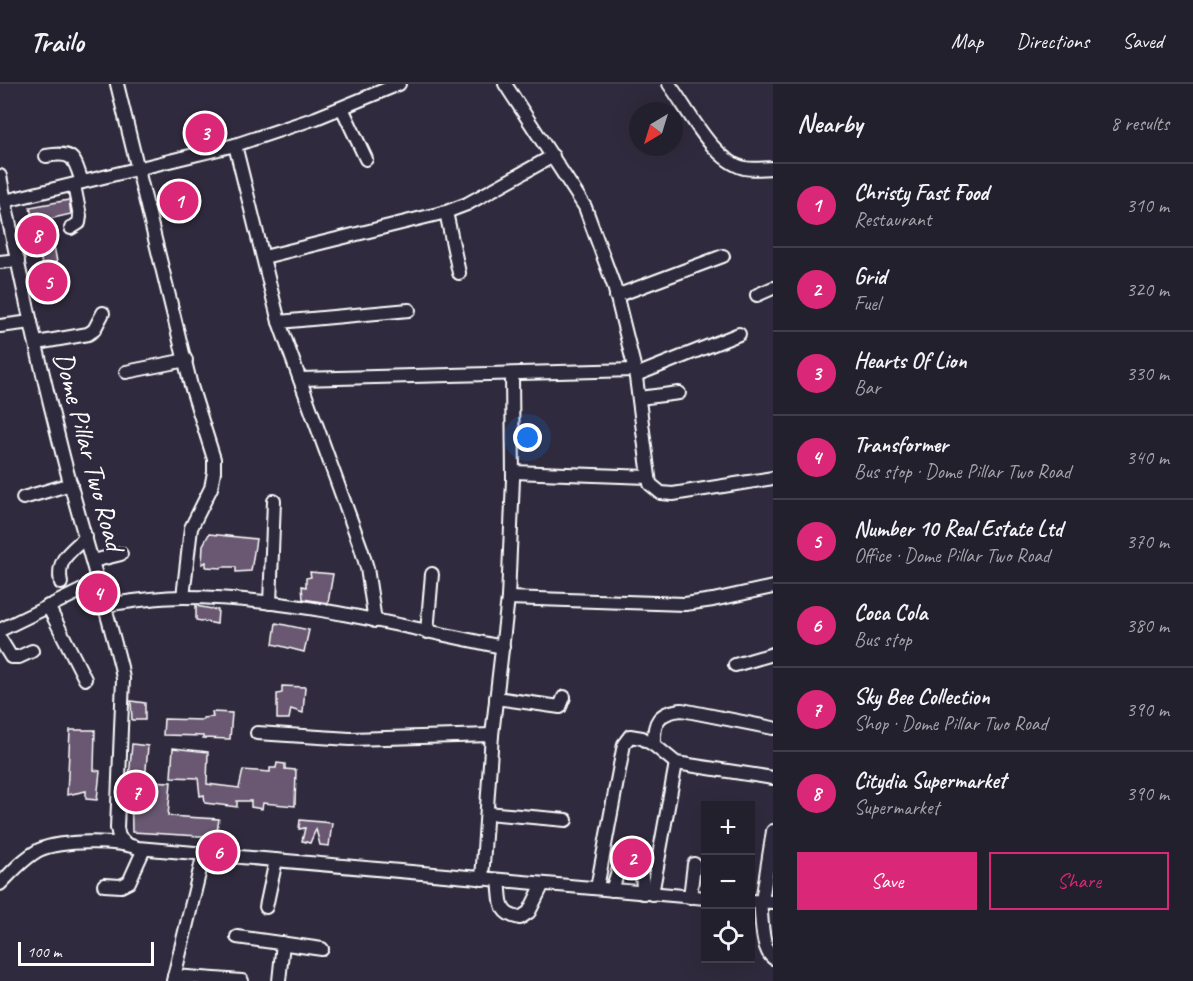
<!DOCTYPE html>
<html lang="en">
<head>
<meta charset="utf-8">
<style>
	:root { --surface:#23202e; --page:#2b2836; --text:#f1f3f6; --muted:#a3a3aa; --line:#403e4a; --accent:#db2777 }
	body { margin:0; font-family:Caveat,sans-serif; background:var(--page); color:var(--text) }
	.controls { position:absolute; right:18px; bottom:18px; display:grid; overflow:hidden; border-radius:0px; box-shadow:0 6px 24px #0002 }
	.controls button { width:54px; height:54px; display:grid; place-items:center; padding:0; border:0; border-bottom:2px solid var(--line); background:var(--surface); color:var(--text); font:30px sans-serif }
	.compass { position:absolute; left:629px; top:18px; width:54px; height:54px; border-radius:50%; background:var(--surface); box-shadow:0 6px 24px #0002; rotate:218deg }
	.scale { position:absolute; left:18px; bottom:15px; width:136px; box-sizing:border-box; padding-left:6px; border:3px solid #fff; border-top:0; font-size:16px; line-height:21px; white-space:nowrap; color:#fff; -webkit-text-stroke:4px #2f2a3d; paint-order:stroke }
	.you { position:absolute; left:528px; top:354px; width:21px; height:21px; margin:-15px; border:4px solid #fff; border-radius:50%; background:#1a73e8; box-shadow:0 0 0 9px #1a73e833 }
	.badge { display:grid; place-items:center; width:39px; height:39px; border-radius:50%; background:var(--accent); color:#fff; font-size:20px; font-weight:700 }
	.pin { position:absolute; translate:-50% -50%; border:3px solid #fff; box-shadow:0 2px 6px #0006 }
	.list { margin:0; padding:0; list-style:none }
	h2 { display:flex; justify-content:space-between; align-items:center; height:78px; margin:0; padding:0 24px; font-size:26px }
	h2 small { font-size:20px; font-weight:400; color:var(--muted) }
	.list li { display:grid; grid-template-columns:39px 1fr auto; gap:18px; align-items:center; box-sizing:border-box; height:84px; padding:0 24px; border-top:2px solid var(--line) }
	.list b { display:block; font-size:22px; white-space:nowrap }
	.list p { margin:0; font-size:20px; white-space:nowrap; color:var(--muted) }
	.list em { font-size:20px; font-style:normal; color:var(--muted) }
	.actions { display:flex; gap:12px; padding:18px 24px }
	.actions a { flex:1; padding:14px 0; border:2px solid var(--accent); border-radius:0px; text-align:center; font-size:21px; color:var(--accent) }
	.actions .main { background:var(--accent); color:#fff }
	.icon { flex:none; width:33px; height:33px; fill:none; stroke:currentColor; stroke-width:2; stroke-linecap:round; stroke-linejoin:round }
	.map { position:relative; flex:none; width:773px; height:897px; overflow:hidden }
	header { display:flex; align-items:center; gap:36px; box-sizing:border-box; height:84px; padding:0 30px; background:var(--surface); border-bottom:2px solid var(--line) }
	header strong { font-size:28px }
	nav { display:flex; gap:33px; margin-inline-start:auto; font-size:21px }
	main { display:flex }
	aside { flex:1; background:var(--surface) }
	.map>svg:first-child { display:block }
</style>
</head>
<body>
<header>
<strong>Trailo</strong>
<nav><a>Map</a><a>Directions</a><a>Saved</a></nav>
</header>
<main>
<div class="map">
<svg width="773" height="897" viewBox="0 0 773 897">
	<rect width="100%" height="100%" fill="#2f2a3d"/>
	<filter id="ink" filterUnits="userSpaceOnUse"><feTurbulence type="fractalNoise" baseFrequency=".0167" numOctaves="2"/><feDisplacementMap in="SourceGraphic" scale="12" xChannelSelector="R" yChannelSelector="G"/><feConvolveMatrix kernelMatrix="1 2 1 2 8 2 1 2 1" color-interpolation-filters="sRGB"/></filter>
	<g filter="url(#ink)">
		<!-- building -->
		<g fill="#6a5872" stroke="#fff" stroke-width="1.5">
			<path d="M 214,40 L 217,52 L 196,58 L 192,45 Z"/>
			<path d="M 187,111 L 191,123 L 163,131 L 160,119 Z"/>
			<path d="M 69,116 L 71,130 L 49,135 L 57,178 L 42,181 L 30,123 Z"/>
			<path d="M 209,450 L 256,455 L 251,487 L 236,488 L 236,483 L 222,483 L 221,484 L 206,483 L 206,478 L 202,480 L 203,461 Z"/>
			<path d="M 310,488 L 333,490 L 328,519 L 303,515 L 302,502 L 306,503 L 306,494 L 311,493 Z"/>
			<path d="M 196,522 L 218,526 L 217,540 L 196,536 Z"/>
			<path d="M 276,539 L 309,546 L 304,568 L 273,560 Z"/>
			<path d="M 282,602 L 305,603 L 303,629 L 291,625 L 289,635 L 277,635 L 277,610 L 282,609 Z"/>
			<path d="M 131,617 L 145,619 L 145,636 L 132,636 Z"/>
			<path d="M 212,628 L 232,629 L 230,655 L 203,654 L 203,652 L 163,651 L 164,635 L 203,636 L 203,634 L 213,633 Z"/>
			<path d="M 70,646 L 95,646 L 94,686 L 100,687 L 97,716 L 86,715 L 86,707 L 67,711 Z"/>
			<path d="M 132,660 L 148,662 L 145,697 L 171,698 L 168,732 L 219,735 L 216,753 L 132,748 L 131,694 L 129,694 Z"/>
			<path d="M 173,664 L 208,668 L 207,700 L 239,704 L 243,686 L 270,688 L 270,684 L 276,684 L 277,679 L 285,680 L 285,685 L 296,686 L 295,722 L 263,719 L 262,725 L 251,723 L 251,717 L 237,717 L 237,723 L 205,719 L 204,711 L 200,712 L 198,694 L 171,693 Z"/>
			<path d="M 300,736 L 332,739 L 329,762 L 320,761 L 316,745 L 310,759 L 302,757 L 305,744 L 299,745 Z"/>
		</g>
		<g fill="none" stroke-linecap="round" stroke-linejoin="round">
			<defs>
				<g id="minor">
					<path d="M 117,0 L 191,302 L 214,375 L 214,388 L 211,404 L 191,444 L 183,513"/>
					<path d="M 505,0 L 585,123 L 614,202 L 635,286 L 650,400 L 661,409 L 673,410 L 773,394"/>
					<path d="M 669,0 C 688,25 712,76 744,84 C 754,86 764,84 773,84"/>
					<path d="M 342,24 L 366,75"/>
					<path d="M 235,61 L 279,238 L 361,464 L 367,484 L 375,537"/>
					<path d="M 46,72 C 74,67 74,74 82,98"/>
					<path d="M 0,92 C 18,184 39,277 62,368 C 80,440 103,511 121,583 L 123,595 L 117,744 L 119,753 L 126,760"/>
					<path d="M 5,117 L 235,61 L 316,34 L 399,0"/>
					<path d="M 446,128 L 459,189"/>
					<path d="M 71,144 L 79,139 L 80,132 L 74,101"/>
					<path d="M 264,173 L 446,128 L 467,120 L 553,72"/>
					<path d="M 0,178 L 18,176"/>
					<path d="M 757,211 L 773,204"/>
					<path d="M 616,212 L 723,172"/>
					<path d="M 279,238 L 409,226"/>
					<path d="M 0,242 L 31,238"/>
					<path d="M 37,259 L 88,250 L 94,246 L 103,229"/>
					<path d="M 126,288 L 186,276"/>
					<path d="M 636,291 L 739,250"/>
					<path d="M 300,295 L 635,286"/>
					<path d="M 639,314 L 679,309"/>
					<path d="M 513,388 L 648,393"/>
					<path d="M 23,414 L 71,400"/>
					<path d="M 93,477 L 121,470"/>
					<path d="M 61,499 C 56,475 70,468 86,453"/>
					<path d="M 508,514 L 685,520 L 713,516 L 773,503"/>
					<path d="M 270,519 L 274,417"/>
					<path d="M 106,521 C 131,517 157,513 183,513 C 291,513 398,542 503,563"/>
					<path d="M 48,522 L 85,595"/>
					<path d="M 0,546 L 99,498"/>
					<path d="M 427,548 L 432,490"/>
					<path d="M 0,555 L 11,573 L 19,573 L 32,567"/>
					<path d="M 735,581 L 773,570"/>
					<path d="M 496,614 L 560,623 L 564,613"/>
					<path d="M 773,644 L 682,626 C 658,628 653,638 654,661 L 676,679 L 773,694"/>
					<path d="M 257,649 L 350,655 L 492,651"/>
					<path d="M 487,729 L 566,736"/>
					<path d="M 482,795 L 492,651 L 508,514 L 513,395 L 512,291"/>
					<path d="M 499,796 C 502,817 497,830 520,834 L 529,828 L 543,800"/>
					<path d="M 0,800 C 12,788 24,774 39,766 C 61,756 117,756 138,764 L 706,814"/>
					<path d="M 104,801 L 121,802 L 129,798 L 144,765"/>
					<path d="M 597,804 L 624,660 L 630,652 L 642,654 L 654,661"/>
					<path d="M 612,806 L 620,781 L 625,778 C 645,783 642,790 643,809"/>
					<path d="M 652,810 L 676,679"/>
					<path d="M 690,813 L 694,780"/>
					<path d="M 750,817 L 773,818"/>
					<path d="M 760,817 C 762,832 761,866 773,874"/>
					<path d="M 762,817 L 773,747"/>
					<path d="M 266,823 L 276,776"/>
					<path d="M 237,853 L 322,865"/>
					<path d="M 174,892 L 242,897"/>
					<path d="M 173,897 L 204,769"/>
					<path d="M 279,897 L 283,859"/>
				</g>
			</defs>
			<!-- minor casing -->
			<use href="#minor" stroke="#fff" stroke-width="16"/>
			<!-- minor -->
			<use href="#minor" stroke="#2f2a3d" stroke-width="12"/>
		</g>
	</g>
	<g text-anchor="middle" stroke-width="5" stroke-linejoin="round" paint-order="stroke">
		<!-- street labels -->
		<g font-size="28" fill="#fff" stroke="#2f2a3d">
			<text transform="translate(90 367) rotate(75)" y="10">Dome Pillar Two Road</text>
		</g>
	</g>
</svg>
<div class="controls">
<button>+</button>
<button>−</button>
<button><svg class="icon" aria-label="locate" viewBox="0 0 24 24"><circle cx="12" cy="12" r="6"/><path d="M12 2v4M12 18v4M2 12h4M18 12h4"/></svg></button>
</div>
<svg class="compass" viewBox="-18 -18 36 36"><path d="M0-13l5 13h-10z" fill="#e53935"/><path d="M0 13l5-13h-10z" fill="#a3a3aa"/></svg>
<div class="scale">100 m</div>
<div class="you"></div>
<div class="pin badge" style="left:179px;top:117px">1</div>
<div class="pin badge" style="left:632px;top:774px">2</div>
<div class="pin badge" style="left:205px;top:49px">3</div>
<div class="pin badge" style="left:98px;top:509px">4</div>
<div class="pin badge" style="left:48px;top:198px">5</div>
<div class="pin badge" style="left:218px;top:768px">6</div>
<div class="pin badge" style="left:136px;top:708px">7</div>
<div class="pin badge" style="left:37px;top:151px">8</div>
</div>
<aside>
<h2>Nearby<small>8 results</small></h2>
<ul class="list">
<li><span class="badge">1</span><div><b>Christy Fast Food</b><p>Restaurant</p></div><em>310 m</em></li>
<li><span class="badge">2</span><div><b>Grid</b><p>Fuel</p></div><em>320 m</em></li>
<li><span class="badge">3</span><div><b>Hearts Of Lion</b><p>Bar</p></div><em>330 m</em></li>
<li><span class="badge">4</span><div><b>Transformer</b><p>Bus stop · Dome Pillar Two Road</p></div><em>340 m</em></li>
<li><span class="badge">5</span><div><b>Number 10 Real Estate Ltd</b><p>Office · Dome Pillar Two Road</p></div><em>370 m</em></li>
<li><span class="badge">6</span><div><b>Coca Cola</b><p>Bus stop</p></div><em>380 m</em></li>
<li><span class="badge">7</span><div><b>Sky Bee Collection</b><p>Shop · Dome Pillar Two Road</p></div><em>390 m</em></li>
<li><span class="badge">8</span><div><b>Citydia Supermarket</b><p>Supermarket</p></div><em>390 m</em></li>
</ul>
<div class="actions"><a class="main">Save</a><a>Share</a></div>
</aside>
</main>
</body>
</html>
